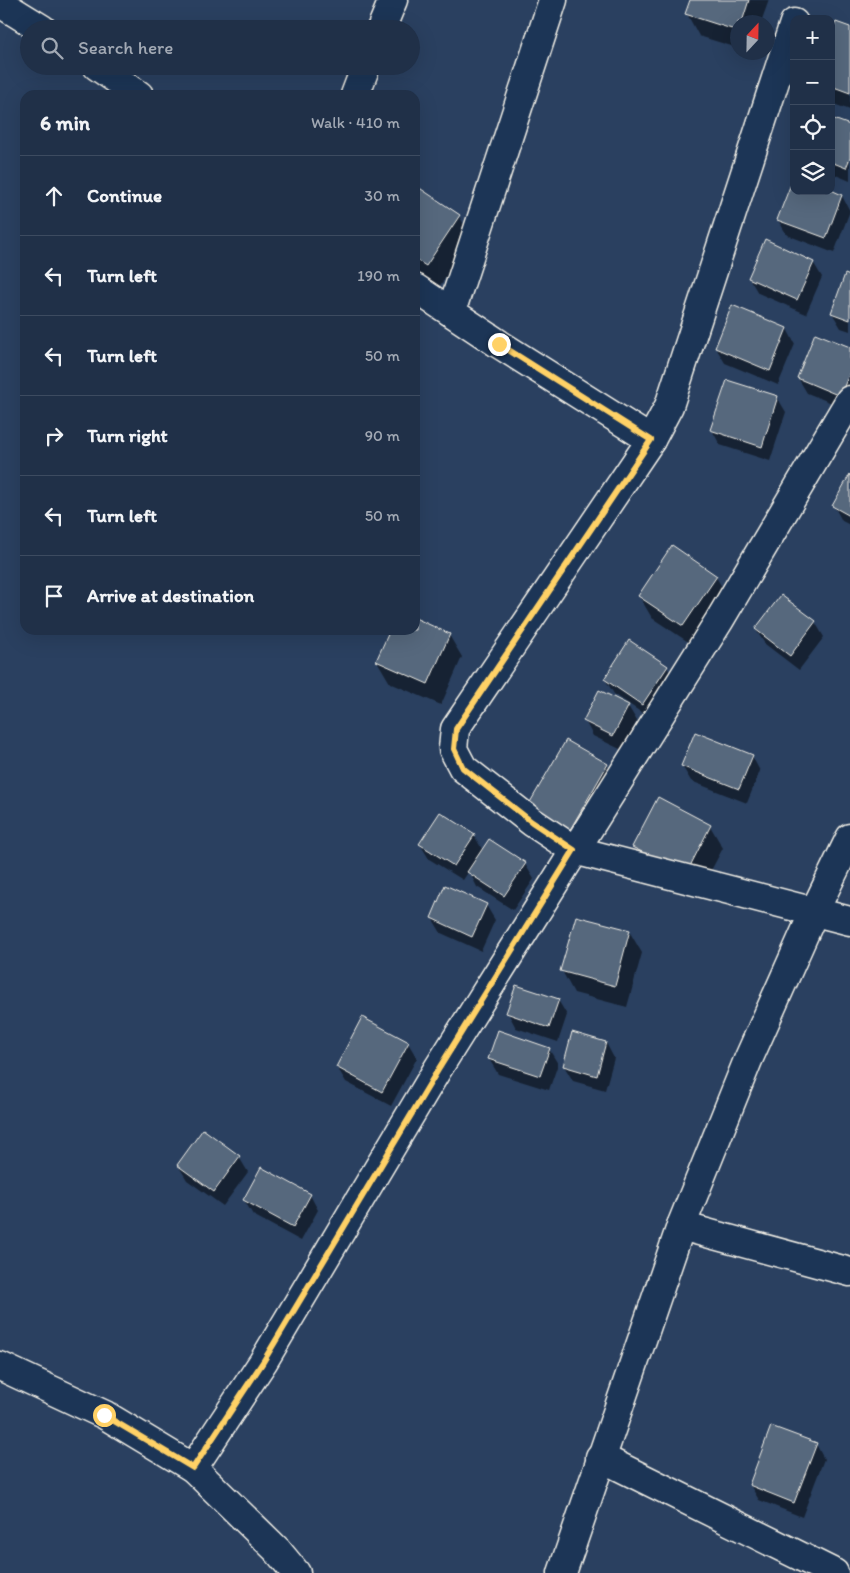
<!DOCTYPE html>
<html lang="en">
<head>
<meta charset="utf-8">
<style>
	:root { --surface:#203048; --page:#28384f; --text:#f1f3f6; --muted:#a2a9b4; --line:#3d4b60 }
	body { margin:0; font-family:Itim,sans-serif; background:var(--page); color:var(--text) }
	.controls { position:absolute; right:15px; top:15px; display:grid; overflow:hidden; border-radius:10px; box-shadow:0 5px 20px #0002 }
	.controls button { width:45px; height:45px; display:grid; place-items:center; padding:0; border:0; border-bottom:1px solid var(--line); background:var(--surface); color:var(--text); font:25px sans-serif }
	.compass { position:absolute; left:730px; top:15px; width:45px; height:45px; border-radius:50%; background:var(--surface); box-shadow:0 5px 20px #0002; rotate:22deg }
	.stop { position:absolute; width:15px; height:15px; margin:-11px; border:4px solid #ffd166; border-radius:50%; background:#fff }
	.stop.end { background:#ffd166; border-color:#fff; box-shadow:0 1px 5px #0008 }
	.list { margin:0; padding:0; list-style:none }
	h2 { display:flex; justify-content:space-between; align-items:center; height:65px; margin:0; padding:0 20px; font-size:21px }
	h2 small { font-size:16px; font-weight:400; color:var(--muted) }
	.list li { display:grid; grid-template-columns:32px 1fr auto; gap:15px; align-items:center; box-sizing:border-box; height:80px; padding:0 20px; border-top:1px solid var(--line) }
	.list b { display:block; font-size:19px; white-space:nowrap }
	.list em { font-size:16px; font-style:normal; color:var(--muted) }
	.icon { flex:none; width:28px; height:28px; fill:none; stroke:currentColor; stroke-width:2; stroke-linecap:round; stroke-linejoin:round }
	.map { position:relative; flex:none; width:850px; height:1573px; overflow:hidden }
	.search { position:absolute; background:var(--surface); box-shadow:0 5px 20px #0002; left:20px; top:20px; width:400px; height:55px; display:flex; align-items:center; gap:12px; box-sizing:border-box; padding:0 18px; border-radius:28px; color:var(--muted); font-size:19px }
	.panel { position:absolute; background:var(--surface); box-shadow:0 5px 20px #0002; left:20px; top:90px; width:400px; height:545px; border-radius:15px }
	.map>svg:first-child { display:block }
</style>
</head>
<body>
<div class="map">
<svg width="850" height="1573" viewBox="0 0 850 1573">
	<rect width="100%" height="100%" fill="#2a4060"/>
	<filter id="ink" filterUnits="userSpaceOnUse"><feTurbulence type="fractalNoise" baseFrequency=".02" numOctaves="2"/><feDisplacementMap in="SourceGraphic" scale="10" xChannelSelector="R" yChannelSelector="G"/><feConvolveMatrix kernelMatrix="1 2 1 2 8 2 1 2 1" color-interpolation-filters="sRGB"/></filter>
	<g filter="url(#ink)">
		<!-- shadow -->
		<g fill="#0007">
			<path d="M 691,0 L 769,0 L 761,22 L 738,22 L 738,48 L 699,36 L 687,14 Z"/>
			<path d="M 850,29 L 850,110 L 831,103 L 831,39 Z"/>
			<path d="M 831,119 L 850,127 L 850,181 L 831,173 Z"/>
			<path d="M 415,187 L 459,216 L 472,238 L 439,287 L 415,271 Z"/>
			<path d="M 794,191 L 842,196 L 850,211 L 834,253 L 787,235 L 778,220 Z"/>
			<path d="M 813,262 L 822,277 L 806,314 L 758,293 L 749,278 Z"/>
			<path d="M 850,277 L 850,331 L 841,328 L 832,313 Z"/>
			<path d="M 787,329 L 795,344 L 778,385 L 725,363 L 716,348 Z"/>
			<path d="M 850,348 L 849,410 L 807,393 L 798,378 Z"/>
			<path d="M 777,397 L 786,412 L 770,461 L 720,445 L 712,430 Z"/>
			<path d="M 850,477 L 850,525 L 842,521 L 834,506 Z"/>
			<path d="M 716,577 L 729,599 L 696,647 L 652,618 L 639,596 Z"/>
			<path d="M 415,620 L 449,635 L 462,657 L 441,705 L 390,683 L 377,661 L 391,630 L 415,630 Z"/>
			<path d="M 815,622 L 824,637 L 799,670 L 765,644 L 756,630 Z"/>
			<path d="M 667,667 L 676,682 L 651,719 L 614,694 L 605,679 Z"/>
			<path d="M 628,706 L 637,721 L 622,750 L 593,736 L 585,721 Z"/>
			<path d="M 752,756 L 760,771 L 747,803 L 691,781 L 682,766 Z"/>
			<path d="M 607,765 L 620,787 L 580,856 L 539,833 Z"/>
			<path d="M 710,826 L 723,848 L 698,895 L 646,869 L 634,846 Z"/>
			<path d="M 474,835 L 483,851 L 525,864 L 534,879 L 513,910 L 477,887 L 469,871 L 463,880 L 429,859 L 420,844 Z"/>
			<path d="M 486,905 L 495,920 L 481,951 L 441,933 L 432,918 Z"/>
			<path d="M 629,931 L 642,953 L 627,1007 L 574,993 L 562,971 Z"/>
			<path d="M 558,1000 L 567,1015 L 558,1042 L 516,1028 L 508,1013 Z"/>
			<path d="M 408,1043 L 417,1058 L 391,1106 L 346,1082 L 337,1067 Z"/>
			<path d="M 606,1043 L 614,1058 L 605,1090 L 573,1081 L 564,1066 Z"/>
			<path d="M 549,1049 L 558,1064 L 549,1090 L 498,1074 L 489,1059 Z"/>
			<path d="M 203,1131 L 239,1157 L 248,1172 L 223,1206 L 187,1180 L 178,1165 Z"/>
			<path d="M 310,1195 L 318,1210 L 301,1241 L 253,1215 L 244,1200 Z"/>
			<path d="M 816,1444 L 824,1459 L 802,1517 L 759,1500 L 750,1485 Z"/>
		</g>
		<!-- building -->
		<g fill="#56677d" stroke="#f4f1e8">
			<path d="M 690,0 L 749,0 L 742,22 L 738,22 L 738,31 L 685,14 Z"/>
			<path d="M 836,22 L 850,27 L 850,93 L 831,86 L 831,35 Z"/>
			<path d="M 831,118 L 850,125 L 850,158 L 846,168 L 831,162 Z"/>
			<path d="M 794,176 L 794,191 L 831,190 L 842,195 L 826,238 L 777,220 Z"/>
			<path d="M 415,185 L 460,215 L 426,266 L 415,259 Z"/>
			<path d="M 765,239 L 814,262 L 797,300 L 748,278 Z"/>
			<path d="M 845,274 L 850,276 L 850,320 L 831,313 Z"/>
			<path d="M 732,305 L 787,328 L 770,371 L 715,348 Z"/>
			<path d="M 815,333 L 850,347 L 850,372 L 840,396 L 797,378 Z"/>
			<path d="M 727,380 L 778,396 L 762,447 L 710,430 Z"/>
			<path d="M 850,474 L 850,516 L 832,506 Z"/>
			<path d="M 672,545 L 717,576 L 683,626 L 638,596 Z"/>
			<path d="M 781,595 L 816,621 L 790,656 L 755,629 Z"/>
			<path d="M 415,618 L 450,634 L 428,684 L 376,661 L 390,630 L 415,630 Z"/>
			<path d="M 629,640 L 668,666 L 642,705 L 604,679 Z"/>
			<path d="M 599,690 L 629,705 L 613,736 L 583,721 Z"/>
			<path d="M 695,732 L 753,755 L 739,789 L 681,766 Z"/>
			<path d="M 566,740 L 608,764 L 567,835 L 525,811 Z"/>
			<path d="M 658,797 L 711,825 L 686,874 L 632,847 Z"/>
			<path d="M 440,812 L 475,834 L 454,866 L 419,844 Z"/>
			<path d="M 489,839 L 526,863 L 504,896 L 467,872 Z"/>
			<path d="M 445,885 L 487,904 L 472,937 L 431,918 Z"/>
			<path d="M 576,916 L 630,930 L 615,986 L 560,971 Z"/>
			<path d="M 516,985 L 559,999 L 549,1028 L 506,1013 Z"/>
			<path d="M 362,1017 L 409,1042 L 382,1092 L 336,1067 Z"/>
			<path d="M 498,1030 L 550,1048 L 540,1076 L 488,1059 Z"/>
			<path d="M 572,1032 L 606,1042 L 597,1076 L 563,1066 Z"/>
			<path d="M 203,1129 L 240,1156 L 214,1192 L 177,1165 Z"/>
			<path d="M 261,1167 L 311,1194 L 293,1227 L 243,1200 Z"/>
			<path d="M 771,1426 L 817,1443 L 794,1503 L 749,1485 Z"/>
		</g>
		<g fill="none" stroke-linecap="round" stroke-linejoin="round">
			<defs>
				<g id="minor">
					<path d="M 0,3 L 42,29"/>
					<path d="M 794,23 L 669,406 L 651,440 L 455,729 L 453,749 L 463,768 L 532,822 L 574,850 L 850,921"/>
					<path d="M 381,29 L 393,0"/>
					<path d="M 97,66 L 139,95"/>
					<path d="M 355,95 L 366,66"/>
					<path d="M 415,288 L 499,344 L 651,440"/>
					<path d="M 451,312 L 553,0"/>
					<path d="M 681,1226 L 850,1272"/>
					<path d="M 0,1366 L 105,1415 L 193,1468 L 277,1550 L 296,1573"/>
					<path d="M 600,1457 L 834,1573"/>
					<path d="M 193,1468 L 263,1362 L 437,1070 L 719,621 L 850,400"/>
				</g>
				<path id="major" d="M 562,1573 L 681,1226 L 748,1060 L 814,912 L 850,838"/>
			</defs>
			<!-- minor casing -->
			<use href="#minor" stroke="#f4f1e8" stroke-width="31"/>
			<!-- major casing -->
			<use href="#major" stroke="#f4f1e8" stroke-width="31"/>
			<!-- minor -->
			<use href="#minor" stroke="#1d3557" stroke-width="28"/>
			<!-- major -->
			<use href="#major" stroke="#1d3557" stroke-width="28"/>
		</g>
	</g>
	<g fill="none" stroke-linecap="round" stroke-linejoin="round" filter="url(#ink)">
		<!-- route -->
		<path stroke="#ffd166" stroke-width="6" d="M 104,1415 L 193,1468 L 263,1362 L 438,1070 L 574,850 L 532,822 L 463,768 L 454,749 L 456,729 L 651,440 L 499,344"/>
	</g>
</svg>
<div class="controls">
<button>+</button>
<button>−</button>
<button><svg class="icon" aria-label="locate" viewBox="0 0 24 24"><circle cx="12" cy="12" r="6"/><path d="M12 2v4M12 18v4M2 12h4M18 12h4"/></svg></button>
<button><svg class="icon" aria-label="layers" viewBox="0 0 24 24"><path d="M12 4l9 5-9 5-9-5zM3 14l9 5 9-5"/></svg></button>
</div>
<svg class="compass" viewBox="-18 -18 36 36"><path d="M0-13l5 13h-10z" fill="#e53935"/><path d="M0 13l5-13h-10z" fill="#a2a9b4"/></svg>
<div class="stop" style="left:104px;top:1415px"></div>
<div class="stop end" style="left:499px;top:344px"></div>
<div class="search"><svg class="icon" aria-label="search" viewBox="0 0 24 24"><circle cx="10" cy="10" r="6"/><path d="M15 15l6 6"/></svg>Search here</div>
<section class="panel">
<h2>6 min<small>Walk · 410 m</small></h2>
<ul class="list">
<li><svg class="icon" aria-label="ahead" viewBox="0 0 24 24"><path d="M12 20V5M6 11l6-6 6 6"/></svg><div><b>Continue</b></div><em>30 m</em></li>
<li><svg class="icon" aria-label="left" viewBox="0 0 24 24"><path d="M17 20v-9H6M10 6l-5 5 5 5"/></svg><div><b>Turn left</b></div><em>190 m</em></li>
<li><svg class="icon" aria-label="left" viewBox="0 0 24 24"><path d="M17 20v-9H6M10 6l-5 5 5 5"/></svg><div><b>Turn left</b></div><em>50 m</em></li>
<li><svg class="icon" aria-label="right" viewBox="0 0 24 24"><path d="M7 20v-9h11M14 6l5 5-5 5"/></svg><div><b>Turn right</b></div><em>90 m</em></li>
<li><svg class="icon" aria-label="left" viewBox="0 0 24 24"><path d="M17 20v-9H6M10 6l-5 5 5 5"/></svg><div><b>Turn left</b></div><em>50 m</em></li>
<li><svg class="icon" aria-label="arrive" viewBox="0 0 24 24"><path d="M6 21V4h12l-3 4 3 4H6"/></svg><div><b>Arrive at destination</b></div></li>
</ul>
</section>
</div>
</body>
</html>
